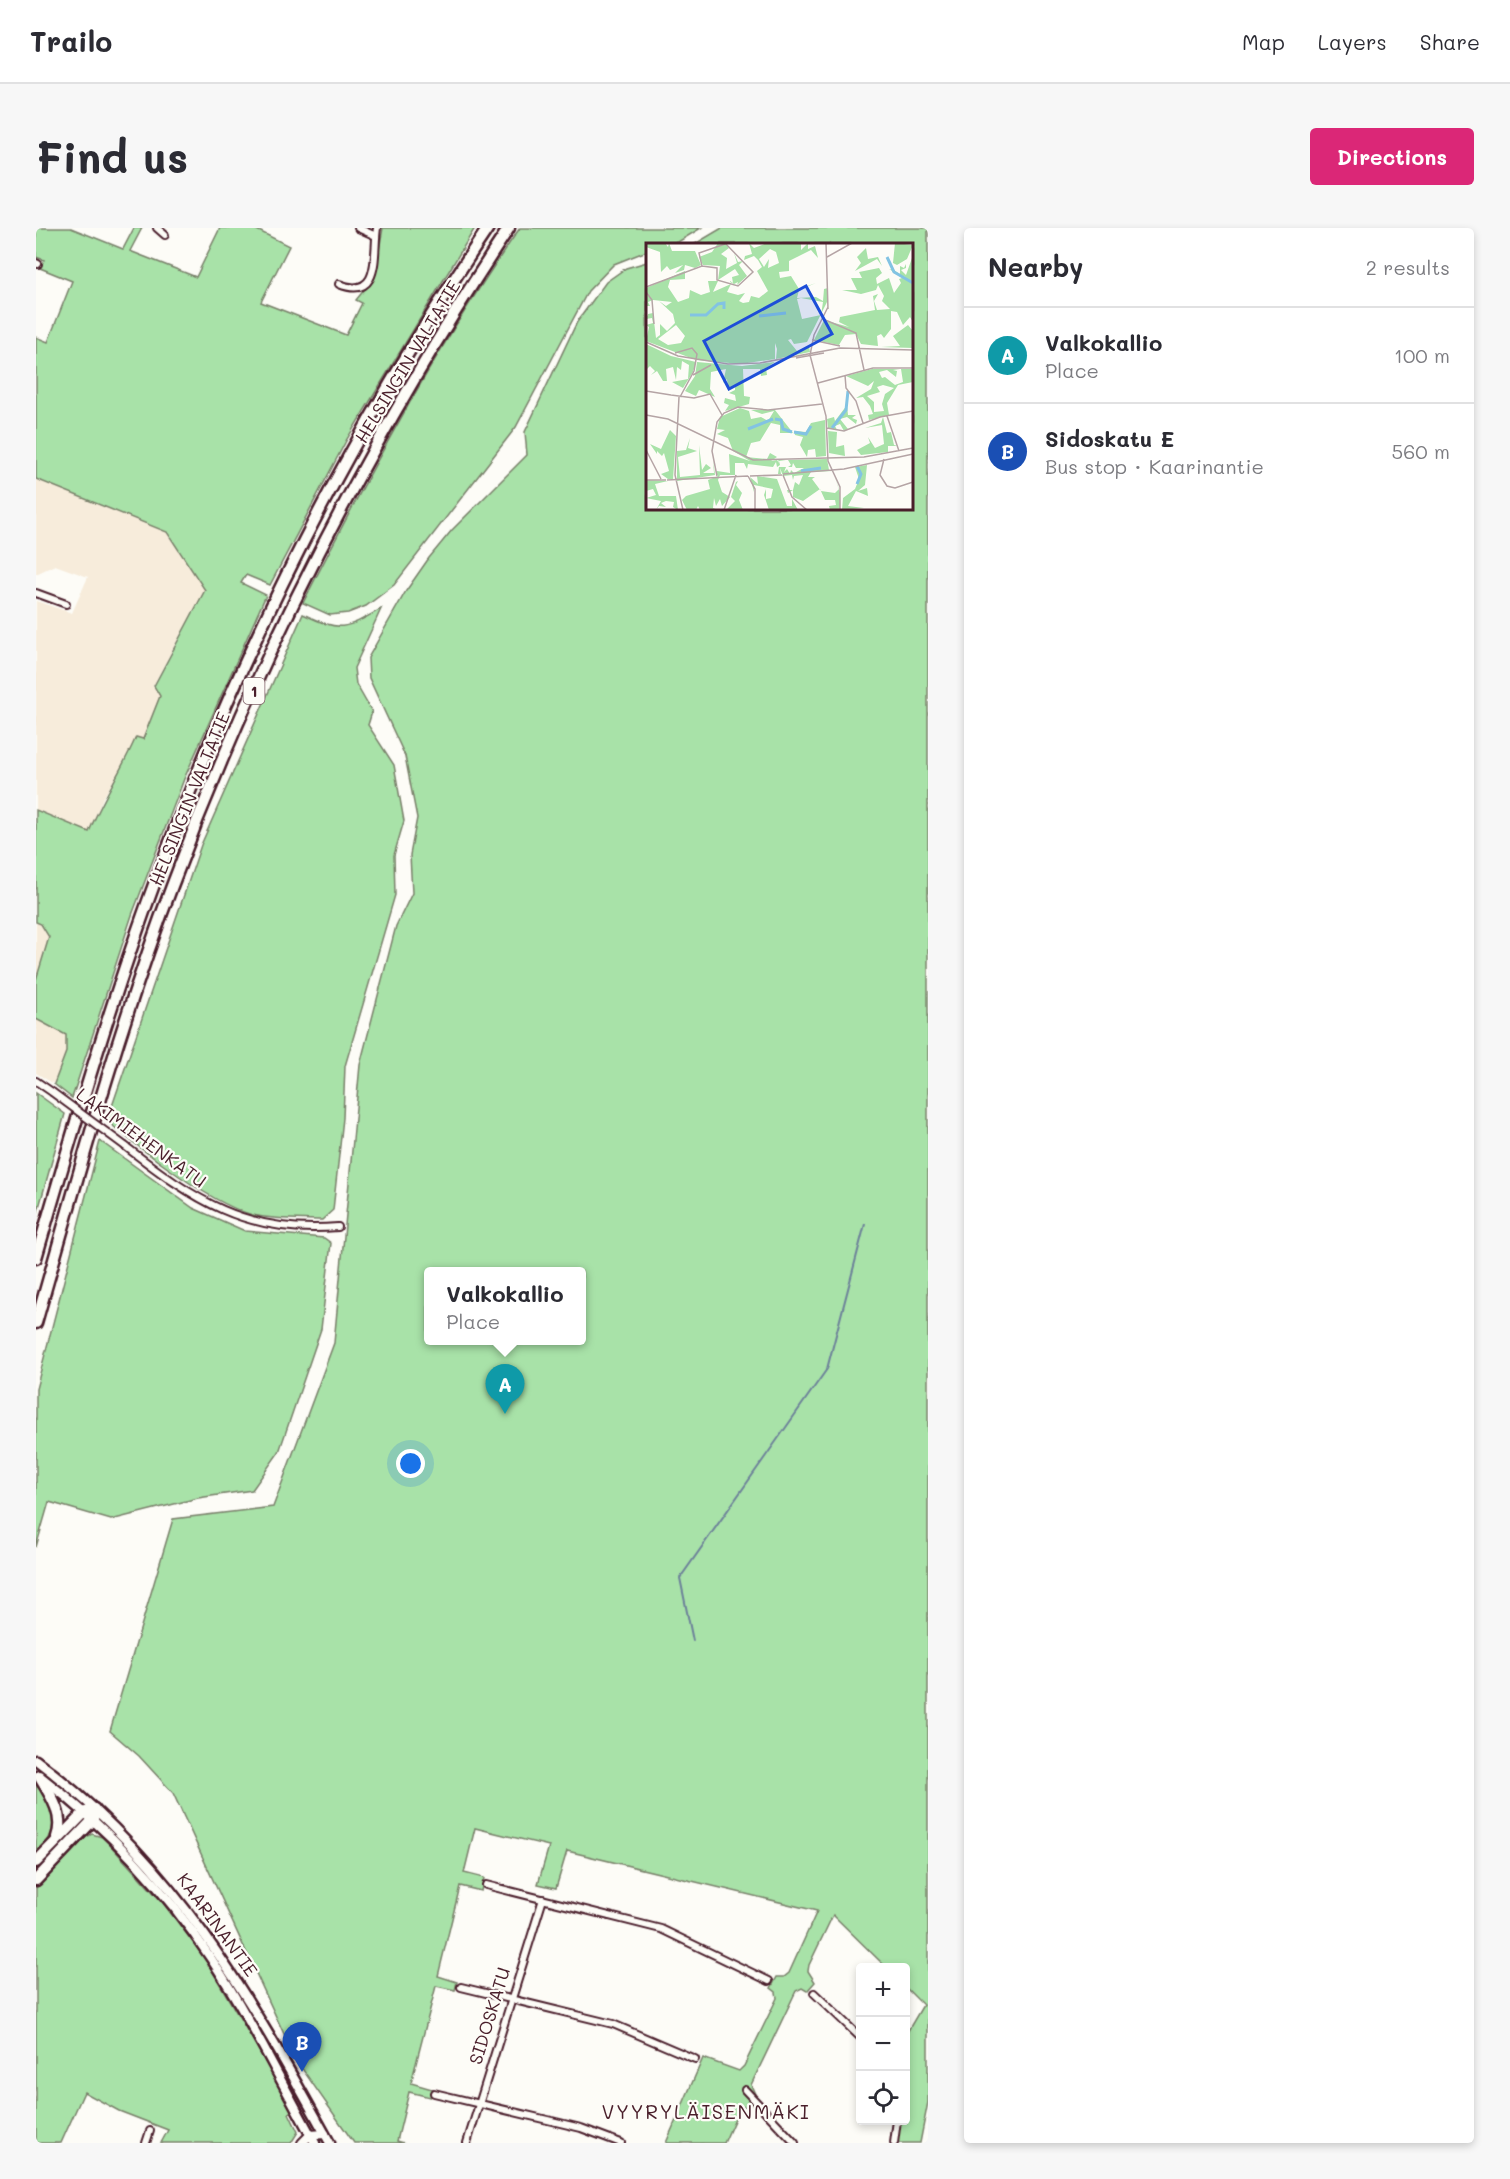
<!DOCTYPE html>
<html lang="en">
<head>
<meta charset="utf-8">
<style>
	:root { --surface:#fff; --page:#f7f7f7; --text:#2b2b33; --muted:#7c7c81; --line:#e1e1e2; --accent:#db2777 }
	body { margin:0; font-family:Mali,sans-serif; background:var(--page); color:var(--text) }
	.controls { position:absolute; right:18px; bottom:18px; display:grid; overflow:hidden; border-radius:6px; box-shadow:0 3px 9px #0003 }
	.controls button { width:54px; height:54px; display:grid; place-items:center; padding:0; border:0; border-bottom:2px solid var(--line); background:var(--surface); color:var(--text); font:30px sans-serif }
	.you { position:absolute; left:375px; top:1236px; width:21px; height:21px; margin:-15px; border:4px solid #fff; border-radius:50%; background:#1a73e8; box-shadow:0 0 0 9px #1a73e833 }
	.badge { display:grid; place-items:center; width:39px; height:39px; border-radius:50%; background:var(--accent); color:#fff; font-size:20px; font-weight:700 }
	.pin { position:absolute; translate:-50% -50px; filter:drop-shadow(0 2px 3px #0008) }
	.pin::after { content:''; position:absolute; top:32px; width:21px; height:18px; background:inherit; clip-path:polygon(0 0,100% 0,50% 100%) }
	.popup { position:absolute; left:388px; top:1039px; width:162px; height:78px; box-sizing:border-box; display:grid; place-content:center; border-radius:6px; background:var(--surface); filter:drop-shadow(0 2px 4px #0005); font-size:20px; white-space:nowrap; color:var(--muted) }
	.popup b { font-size:22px; color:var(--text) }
	.popup::after { content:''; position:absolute; left:50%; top:100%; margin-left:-12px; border:12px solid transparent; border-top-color:var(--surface) }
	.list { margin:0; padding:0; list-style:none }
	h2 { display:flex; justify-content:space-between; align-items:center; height:78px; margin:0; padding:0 24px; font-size:26px }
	h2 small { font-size:20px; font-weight:400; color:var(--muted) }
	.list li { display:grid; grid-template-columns:39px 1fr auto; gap:18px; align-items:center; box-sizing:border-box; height:96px; padding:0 24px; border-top:2px solid var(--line) }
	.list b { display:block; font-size:22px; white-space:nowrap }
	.list p { margin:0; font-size:20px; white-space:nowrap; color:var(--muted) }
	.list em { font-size:20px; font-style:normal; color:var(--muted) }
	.icon { flex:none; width:33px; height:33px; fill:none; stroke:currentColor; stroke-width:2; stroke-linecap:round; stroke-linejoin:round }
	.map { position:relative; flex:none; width:892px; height:1915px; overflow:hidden; border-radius:6px }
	header { display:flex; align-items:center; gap:36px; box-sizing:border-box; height:84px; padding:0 30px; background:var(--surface); border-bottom:2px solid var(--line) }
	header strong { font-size:28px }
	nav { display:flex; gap:33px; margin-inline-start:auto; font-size:21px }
	.intro { display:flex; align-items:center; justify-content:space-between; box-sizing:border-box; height:144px; padding:0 36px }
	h1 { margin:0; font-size:42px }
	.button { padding:15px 27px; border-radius:6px; background:var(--accent); color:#fff; font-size:21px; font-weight:700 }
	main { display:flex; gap:36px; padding:0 36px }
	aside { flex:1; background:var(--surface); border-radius:6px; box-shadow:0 3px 9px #0003 }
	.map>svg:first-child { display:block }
</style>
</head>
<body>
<header>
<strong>Trailo</strong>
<nav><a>Map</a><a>Layers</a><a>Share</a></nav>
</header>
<div class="intro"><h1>Find us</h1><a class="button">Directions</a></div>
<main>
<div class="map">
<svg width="892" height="1915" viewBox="0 0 892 1915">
	<rect width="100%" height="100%" fill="#fdfcf7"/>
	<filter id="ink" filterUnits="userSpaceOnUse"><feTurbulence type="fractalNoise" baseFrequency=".0167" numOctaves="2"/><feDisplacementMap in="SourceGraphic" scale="12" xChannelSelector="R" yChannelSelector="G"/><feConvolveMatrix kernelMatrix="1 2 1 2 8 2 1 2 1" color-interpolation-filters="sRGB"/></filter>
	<g filter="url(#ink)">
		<!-- built -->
		<g fill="#f7ecdb">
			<path d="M 0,251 L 131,304 L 169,362 L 117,458 L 124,468 L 107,512 L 100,509 L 89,535 L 67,570 L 26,669 L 0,752 L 0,373 L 36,385 L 52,349 L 19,337 L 0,346 Z"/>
			<path d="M 0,791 L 30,807 L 30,823 L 18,856 L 0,845 Z"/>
		</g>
		<!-- green -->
		<g fill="#a8e2a8" stroke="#79806a" stroke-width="1.5" fill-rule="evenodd">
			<path d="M 0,0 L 35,0 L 87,21 L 98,0 L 106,0 L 94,23 L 160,49 L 184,0 L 217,0 L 253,18 L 225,74 L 310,107 L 326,75 L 320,72 L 338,50 L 347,0 L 439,0 L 311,211 L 234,357 L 210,347 L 205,355 L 230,367 L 148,551 L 96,687 L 36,870 L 18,856 L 30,824 L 30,807 L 0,791 L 0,752 L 13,709 L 5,696 L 0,694 L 0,582 L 53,604 C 66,571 86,542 100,509 L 107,511 L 124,468 L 118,458 L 169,362 L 131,304 L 0,251 L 0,109 L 12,114 L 36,53 L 4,40 L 8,32 L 0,29 Z"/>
			<path d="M 484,0 L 665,0 L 642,14 L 612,16 L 611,23 L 578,36 L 552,63 L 480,199 L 358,357 L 330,378 L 312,385 L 294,387 L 267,375 C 332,246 401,118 484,0 Z"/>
			<path d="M 686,0 L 892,0 L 892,1874 L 884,1915 L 861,1915 L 864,1893 L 870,1892 L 870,1806 L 887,1777 L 870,1760 L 870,1740 L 850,1739 L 797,1687 L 773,1737 L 772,1743 L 779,1754 L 771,1763 L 766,1760 L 760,1763 L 715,1857 L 719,1866 L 714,1878 L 704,1879 L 688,1915 L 630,1915 L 667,1830 L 703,1843 L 708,1838 L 741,1770 L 740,1764 L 735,1760 L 741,1749 L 748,1749 L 753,1745 L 781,1683 L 531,1623 L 520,1660 L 502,1656 L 513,1618 L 439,1600 L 428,1645 L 448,1650 L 445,1663 L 424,1658 L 402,1748 L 421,1754 L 419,1762 L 400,1758 L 375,1855 L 396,1861 L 394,1869 L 373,1864 L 361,1913 L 368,1915 L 318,1915 L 260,1832 L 137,1565 L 103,1528 L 74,1503 L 137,1291 L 237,1279 L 298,1115 L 324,837 L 360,698 L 376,665 L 374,627 L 381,590 L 369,528 L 333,450 L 332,430 L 370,363 L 393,330 L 416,302 L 491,227 L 489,204 L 541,94 L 570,54 L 590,40 L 611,34 L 612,280 L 876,280 L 876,16 L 659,16 ZM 392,1044 L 546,1044 L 546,1112 L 392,1112 Z"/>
			<path d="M 345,381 L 318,440 L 320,456 L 336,484 L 332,497 L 358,537 L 368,593 L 358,627 L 359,667 L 309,838 L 307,890 L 297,982 L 286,992 C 265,991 243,992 222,988 C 181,981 103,920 71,893 L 165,617 L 267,386 C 305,404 308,402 345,381 Z"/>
			<path d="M 0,865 L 29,886 L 0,990 Z"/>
			<path d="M 64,913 L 157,980 L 209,1003 L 288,1010 L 295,1015 L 285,1101 L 243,1224 L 216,1262 L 162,1270 L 75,1292 L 13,1274 L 0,1319 L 0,1161 Z"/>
			<path d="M 0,1557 C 22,1580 24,1605 0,1626 Z"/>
			<path d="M 56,1606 L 66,1609 L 73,1616 L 127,1675 L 168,1729 L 257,1881 L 253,1885 L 262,1904 L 255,1915 L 125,1915 L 132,1902 L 83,1883 L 48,1864 L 25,1915 L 0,1915 L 0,1660 L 50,1609 Z"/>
		</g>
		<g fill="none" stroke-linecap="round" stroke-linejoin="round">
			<!-- stream -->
			<path stroke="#6c8199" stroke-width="2" d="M 657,1413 L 644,1350 L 791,1141 L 829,996"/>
			<defs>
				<g id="minor">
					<path d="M 121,0 L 129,7"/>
					<path d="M 322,0 L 340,8"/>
					<path d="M 0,35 L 2,36"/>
					<path d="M 303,56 C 346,73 337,24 341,0"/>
					<path d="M 0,365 L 30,376"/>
					<path d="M 0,853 L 16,864"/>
					<path d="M 89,918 C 159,972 209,1007 302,999"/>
					<path d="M 450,1657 L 625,1701 L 733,1753"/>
					<path d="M 425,1759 L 577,1796 L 659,1831"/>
					<path d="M 778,1765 L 824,1809"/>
					<path d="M 709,1862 L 759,1915"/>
					<path d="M 398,1865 L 545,1900 L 585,1915"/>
					<path d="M 110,1915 L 114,1903"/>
					<path d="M 431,1915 L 507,1671"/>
					<path d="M 858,1915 L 861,1892"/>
				</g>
				<path id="tertiary" d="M 266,1915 L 274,1907 L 289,1906"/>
				<g id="secondary">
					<path d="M 0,1532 C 139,1636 212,1766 294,1915"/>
					<path d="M 5,1549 C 71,1599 130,1662 176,1732 C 214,1790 245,1854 279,1915"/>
				</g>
				<g id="motorway">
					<path d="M 0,1030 C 37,903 74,775 120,651 C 204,423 316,202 452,0"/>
					<path d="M 0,1095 C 42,948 82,801 136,658 C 222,427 337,205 473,0"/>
					<path d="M 3,1548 C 14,1566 29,1587 21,1609"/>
					<path d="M 0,1634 L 48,1585 L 58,1581 L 57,1592 L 0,1652"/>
				</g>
			</defs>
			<!-- minor casing -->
			<use href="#minor" stroke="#4a1f2b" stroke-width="10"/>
			<!-- tertiary casing -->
			<use href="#tertiary" stroke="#4a1f2b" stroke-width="12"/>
			<!-- secondary casing -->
			<use href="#secondary" stroke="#4a1f2b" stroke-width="13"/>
			<!-- motorway casing -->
			<use href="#motorway" stroke="#4a1f2b" stroke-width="15"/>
			<!-- minor -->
			<use href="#minor" stroke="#fdfcf7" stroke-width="6"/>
			<!-- tertiary -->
			<use href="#tertiary" stroke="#fdfcf7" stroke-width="8"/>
			<!-- secondary -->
			<use href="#secondary" stroke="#fdfcf7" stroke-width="8"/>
			<!-- motorway -->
			<use href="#motorway" stroke="#fdfcf7" stroke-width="10"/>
			<defs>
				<path id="minor-bridge" d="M 16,864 L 89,918"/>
			</defs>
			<!-- minor-bridge casing -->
			<use href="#minor-bridge" stroke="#4a1f2b" stroke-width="10" stroke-linecap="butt"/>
			<!-- minor-bridge -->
			<use href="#minor-bridge" stroke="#fdfcf7" stroke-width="6"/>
		</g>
	</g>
	<g text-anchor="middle" stroke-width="4.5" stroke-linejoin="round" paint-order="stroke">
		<!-- shield labels -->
		<rect fill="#fdfcf7" stroke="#806168" stroke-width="1.5" x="207.5" y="450" width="21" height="26" rx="4.5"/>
		<g font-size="16" font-weight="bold" fill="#4a1f2b">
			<text x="218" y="469">1</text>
		</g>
		<!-- street labels -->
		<g font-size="18" fill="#4a1f2b" stroke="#fdfcf7">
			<text transform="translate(372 134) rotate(-59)" y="6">HELSINGIN VALTATIE</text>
			<text transform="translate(154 571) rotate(-68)" y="6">HELSINGIN VALTATIE</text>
			<text transform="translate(105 910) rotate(36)" y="6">LAKIMIEHENKATU</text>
			<text transform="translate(181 1697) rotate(54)" y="6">KAARINANTIE</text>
			<text transform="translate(454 1788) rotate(-73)" y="6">SIDOSKATU</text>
		</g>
		<!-- neighbourhood labels -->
		<g font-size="20" letter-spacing="1.5" fill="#4a1f2b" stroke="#fdfcf7">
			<text x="670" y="1891">VYYRYLÄISENMÄKI</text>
		</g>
	</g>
	<!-- overview -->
	<g transform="translate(610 15)">
		<rect width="267" height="267" fill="#fdfcf7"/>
		<path d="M 0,0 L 19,0 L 22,4 L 23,0 L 26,8 L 49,8 L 55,22 L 49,25 L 39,22 L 38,27 L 29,30 L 37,22 L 24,27 L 21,23 L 15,29 L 14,9 L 0,4 ZM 72,0 L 79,0 L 83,5 L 75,11 L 81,15 L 80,26 L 91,20 L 88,10 L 92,19 L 97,18 L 93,22 L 101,33 L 91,42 L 92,39 L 88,41 L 84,39 L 84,38 L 87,40 L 86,34 L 93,32 L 89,26 L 72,37 L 74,23 L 57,22 L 53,14 L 66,9 ZM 103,0 L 108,5 L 121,0 L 155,0 L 155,7 L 162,0 L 162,6 L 169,3 L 172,15 L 165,7 L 143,18 L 143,28 L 133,29 L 134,35 L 145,33 L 153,46 L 170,40 L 153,47 L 151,55 L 170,54 L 177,58 L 178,46 L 182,45 L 182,57 L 161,99 L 148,101 L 145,96 L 142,97 L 151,108 L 163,103 L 164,109 L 130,116 L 131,106 L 129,100 L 129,116 L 95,121 L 50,117 L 0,98 L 3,84 L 0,82 L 7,80 L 6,75 L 0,76 L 2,71 L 7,70 L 10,95 L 14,92 L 14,81 L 21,88 L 29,80 L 27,71 L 13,58 L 20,63 L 26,59 L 7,57 L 2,59 L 4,63 L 0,63 L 0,45 L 39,28 L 39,36 L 24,37 L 22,44 L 32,59 L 43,55 L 44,47 L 55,52 L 64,49 L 62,38 L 72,38 L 67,49 L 85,41 L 81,49 L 92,52 L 99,50 L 93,58 L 97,60 L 103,59 L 105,53 L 113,55 L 122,48 L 111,28 L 116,24 L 112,17 L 108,13 L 98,17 L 99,13 L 106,11 ZM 124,6 L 130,9 L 133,20 L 122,25 L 123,16 L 118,24 L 113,16 ZM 155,55 L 177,59 L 175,72 L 156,76 L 151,56 ZM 30,82 L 39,93 L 35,100 L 22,102 L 12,96 ZM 249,0 L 267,2 L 261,16 L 251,22 L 247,20 ZM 220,5 L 222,16 L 232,14 L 236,23 L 231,16 L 209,28 L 215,20 L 211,14 ZM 266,15 L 267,79 L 264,74 L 257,82 L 251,69 L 245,68 L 245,86 L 238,95 L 235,91 L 231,93 L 232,103 L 215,101 L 210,91 L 199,92 L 193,102 L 168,97 L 178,77 L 203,84 L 193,79 L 194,74 L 229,67 L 227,53 L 232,51 L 228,58 L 231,67 L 244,66 L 236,58 L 238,53 L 232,42 L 230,47 L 215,51 L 196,47 L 211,47 L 205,35 L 216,35 L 213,29 L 233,25 L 236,30 L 230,35 L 231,41 L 243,35 L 248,50 L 255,40 L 253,36 L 259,34 L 248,30 L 245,27 L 243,27 L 246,26 L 254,31 L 254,23 L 258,25 L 260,21 L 260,25 L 255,27 L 260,32 ZM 262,82 L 267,88 L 267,105 L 235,104 L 254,103 L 247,93 ZM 0,101 L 25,113 L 50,119 L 47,129 L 37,145 L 26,139 L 42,136 L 43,122 L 36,118 L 35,127 L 31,124 L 30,137 L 27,124 L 20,126 L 21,138 L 17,138 L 11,128 L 5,132 L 9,128 L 4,123 L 0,127 ZM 51,119 L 96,123 L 129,119 L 120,125 L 121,132 L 115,133 L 114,126 L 97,126 L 98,153 L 104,154 L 103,161 L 79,168 L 83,162 L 78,160 L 79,155 L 90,158 L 89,152 L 83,150 L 89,147 L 89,142 L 82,148 L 81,136 L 77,140 L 80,126 L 65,129 L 64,146 L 69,154 L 53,147 L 50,153 L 39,148 L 49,133 ZM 226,126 L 254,126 L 247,127 L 251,128 L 250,134 L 241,127 L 233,129 L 236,135 L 239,134 L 249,142 L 257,139 L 255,126 L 267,126 L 267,139 L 252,142 L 241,160 L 243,172 L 223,177 L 222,172 L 227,171 L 224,163 L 217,154 L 210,155 L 225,146 L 228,138 L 222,143 L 200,133 ZM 237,142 L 248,145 L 239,151 L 236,161 L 238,168 L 228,169 L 228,159 L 221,153 L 234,149 L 231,144 ZM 201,162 L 202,172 L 210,172 L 206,175 L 211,177 L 210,181 L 201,174 L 194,176 L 202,186 L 198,188 L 194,181 L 189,183 L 191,187 L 182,185 L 181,176 L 188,174 L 189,178 ZM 94,165 L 103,168 L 105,176 L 115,174 L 122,178 L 128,168 L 116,171 L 105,167 L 129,167 L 147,190 L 134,190 L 134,182 L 125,180 L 114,198 L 105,200 L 100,214 L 121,216 L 124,210 L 131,214 L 125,218 L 131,217 L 133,220 L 132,216 L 140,217 L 133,218 L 134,222 L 131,224 L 130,219 L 127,224 L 102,221 L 101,226 L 98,220 L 89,220 L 89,232 L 74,232 L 72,237 L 76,249 L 84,254 L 76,263 L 74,256 L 70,263 L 68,255 L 67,265 L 72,267 L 54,267 L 52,263 L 50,267 L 41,267 L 36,257 L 40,253 L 64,246 L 62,237 L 72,233 L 70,230 L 71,228 L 84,230 L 83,211 L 104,218 L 87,208 L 82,195 L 71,191 L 79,187 L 71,186 L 74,174 ZM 237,174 L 241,190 L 245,189 L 248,202 L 252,203 L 242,203 L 242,209 L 215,212 L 211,207 L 224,200 L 222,194 L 229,205 L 238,201 L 236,182 L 219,185 L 235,180 ZM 179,177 L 180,213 L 170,214 L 169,206 L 162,207 L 161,214 L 154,202 L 157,194 L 149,192 L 148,188 L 160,189 L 165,180 ZM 24,187 L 30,193 L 27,236 L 22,236 L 15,231 L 23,228 L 18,210 L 16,213 L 11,208 L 11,211 L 4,201 L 15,206 ZM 182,188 L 191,189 L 190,204 L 198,202 L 199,213 L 183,210 ZM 44,195 L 42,205 L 51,208 L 32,214 L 34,234 L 54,232 L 53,202 L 56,227 L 60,221 L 65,225 L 57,230 L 68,230 L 67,217 L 69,232 L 31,238 L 31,208 L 40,207 ZM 181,216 L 183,227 L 187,228 L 165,229 L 162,234 L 169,234 L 166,236 L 175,248 L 189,250 L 193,246 L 188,231 L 194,250 L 194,267 L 184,267 L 183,263 L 190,262 L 189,257 L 179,257 L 174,246 L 157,258 L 147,254 L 147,247 L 142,250 L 141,247 L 147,247 L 149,239 L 153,242 L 157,232 L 148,233 L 147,237 L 146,232 L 137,233 L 134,225 L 135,231 L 132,231 L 133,224 L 140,224 L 138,229 L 141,226 L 144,231 L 145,227 L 148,230 L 158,225 L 150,225 L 147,220 L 146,224 L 142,224 L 145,222 L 142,217 ZM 221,222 L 219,242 L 212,248 L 221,245 L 222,253 L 210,248 L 202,263 L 218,265 L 196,267 L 197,255 L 209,246 L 213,236 L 209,224 ZM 111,233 L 131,236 L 141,263 L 146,263 L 146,256 L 152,267 L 123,267 L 118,252 L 120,246 L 120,256 L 125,255 L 127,246 L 108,242 L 108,249 L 104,234 L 112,241 ZM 0,237 L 22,238 L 9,241 L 13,253 L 30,253 L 32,267 L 27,264 L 28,259 L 20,258 L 15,260 L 20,264 L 13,263 L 10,267 L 15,258 L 0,255 L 10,252 L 7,246 L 0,248 ZM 92,238 L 90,242 L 96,250 L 93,257 L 97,267 L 80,267 L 89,258 L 85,254 L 90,239 Z" fill="#a8e2a8" fill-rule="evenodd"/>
		<path fill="none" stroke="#82c3e3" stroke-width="3" d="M 241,14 L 248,29 L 267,40M 44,72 L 60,72 L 72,61 L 78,60 L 78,66M 113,73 L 140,70M 129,176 L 135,177 L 137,186 L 146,189M 186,185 L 200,167 L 202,148M 102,186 L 127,176M 148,189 L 160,191 L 165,183M 211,223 L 215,231 L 211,241M 155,228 L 175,225"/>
		<path fill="none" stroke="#b5a4a5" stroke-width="1.5" d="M 180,0 L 182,66M 181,14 L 206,0M 56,23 L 53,10 L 79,1M 0,44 L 56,23 L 71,25 L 71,37 L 92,43 L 107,29 L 79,0M 0,49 L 6,57 L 8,81M 182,64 L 168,92 L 164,112 L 180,173 L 182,218 L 194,244 L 194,267M 177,76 L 210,90 L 218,127M 166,97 L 194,103M 0,99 L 32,113 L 82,121 L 114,120 L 194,105 L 267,107M 29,110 L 46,105 L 51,111 L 48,128 L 34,154M 150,115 L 178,110M 47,132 L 65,122M 199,132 L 200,145 L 210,158 L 217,180M 172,140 L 227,125 L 267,125M 0,148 L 25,152M 25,152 L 48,155 L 64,151 L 76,172M 0,172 L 22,176 L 107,217 L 218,214 L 267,205M 241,173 L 253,208M 181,185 L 198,188 L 234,174 L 267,168M 31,192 L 29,232 L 37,267M 31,192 L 33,154M 0,207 L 15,236M 238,216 L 234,232 L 241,243 L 249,245 L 267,239M 137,231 L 198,226 L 267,211M 137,232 L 146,254 L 161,267M 71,233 L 66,208 L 71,179 L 78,170 L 92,164 L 122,167 L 176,161M 102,233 L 109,246 L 109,267M 104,233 L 136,232M 0,237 L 20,237M 21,237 L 102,233M 78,267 L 90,232"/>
		<path fill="#1d4ed8" fill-opacity="0.15" stroke="#1d4ed8" stroke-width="3" d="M 160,43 L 186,91 L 83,146 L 58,98 Z"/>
		<rect width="267" height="267" fill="none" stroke="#4a1f2b" stroke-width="3"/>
	</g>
</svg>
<div class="controls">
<button>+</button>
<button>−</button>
<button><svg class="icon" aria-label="locate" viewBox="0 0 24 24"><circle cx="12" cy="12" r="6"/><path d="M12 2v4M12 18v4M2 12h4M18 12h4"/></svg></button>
</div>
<div class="you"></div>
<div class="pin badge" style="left:469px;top:1186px;background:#0f9aa8">A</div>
<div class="popup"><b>Valkokallio</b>Place</div>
<div class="pin badge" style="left:266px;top:1844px;background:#1a4fb4">B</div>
</div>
<aside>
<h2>Nearby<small>2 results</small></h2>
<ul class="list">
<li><span class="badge" style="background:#0f9aa8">A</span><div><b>Valkokallio</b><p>Place</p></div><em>100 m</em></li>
<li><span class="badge" style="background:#1a4fb4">B</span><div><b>Sidoskatu E</b><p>Bus stop · Kaarinantie</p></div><em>560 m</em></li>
</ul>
</aside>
</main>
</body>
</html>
